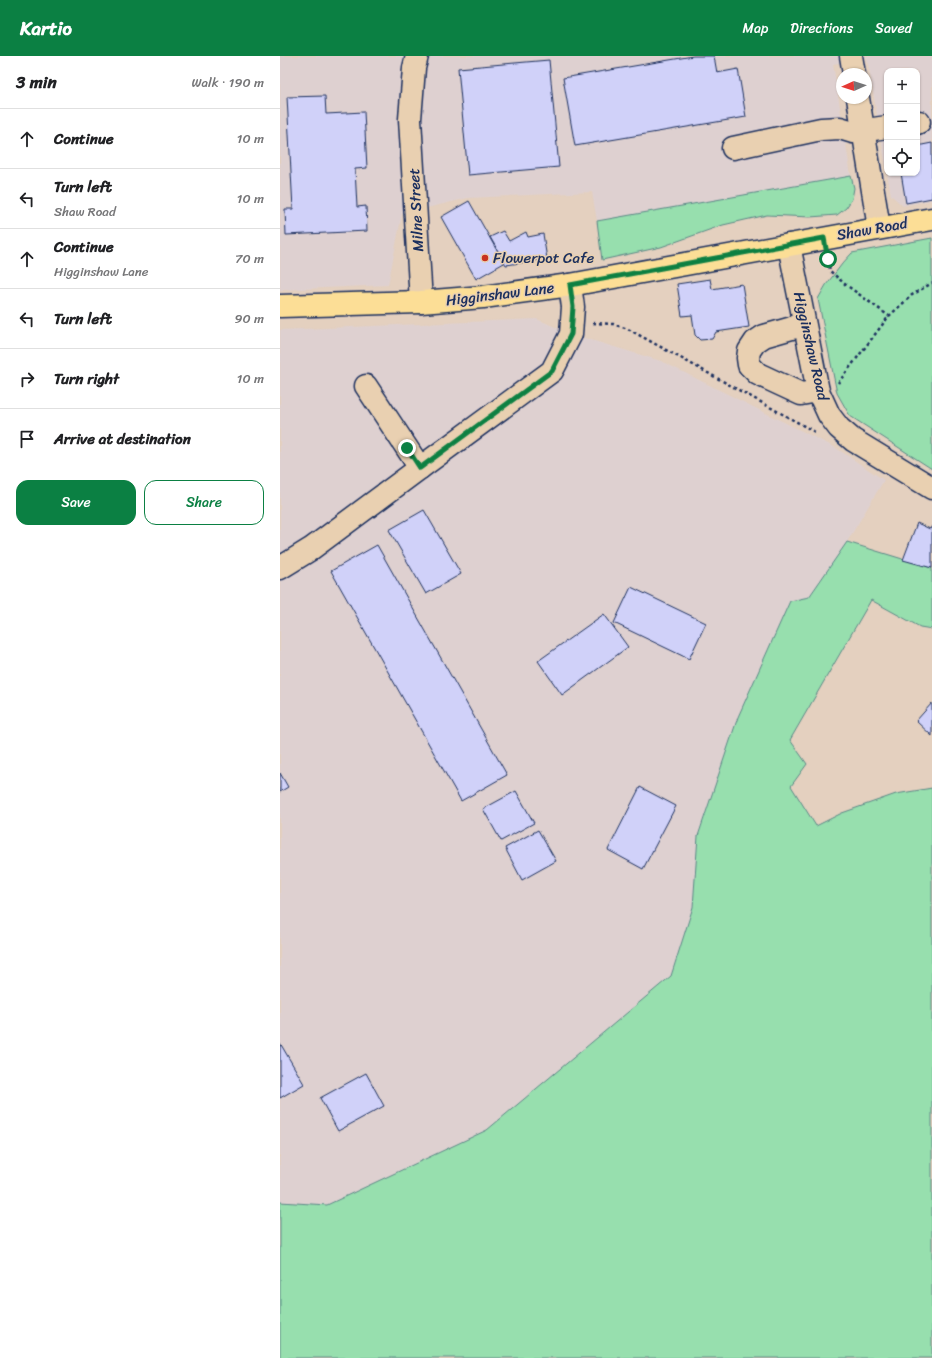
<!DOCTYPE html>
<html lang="en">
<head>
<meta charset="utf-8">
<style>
	:root { --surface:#fff; --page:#f2f2f2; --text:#202124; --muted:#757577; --line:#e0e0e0; --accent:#0b8043 }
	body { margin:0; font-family:Sriracha,sans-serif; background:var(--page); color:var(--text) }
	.controls { position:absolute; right:12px; top:12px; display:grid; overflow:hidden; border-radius:8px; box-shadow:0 1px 3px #0004 }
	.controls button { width:36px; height:36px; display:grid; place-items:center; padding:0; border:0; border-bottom:1px solid var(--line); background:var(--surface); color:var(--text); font:20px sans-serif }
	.compass { position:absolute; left:556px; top:12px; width:36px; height:36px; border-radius:50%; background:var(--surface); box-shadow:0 1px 3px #0004; rotate:267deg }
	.stop { position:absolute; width:12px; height:12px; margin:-9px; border:3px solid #0b8043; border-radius:50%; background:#fff }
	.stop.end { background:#0b8043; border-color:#fff; box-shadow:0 1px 4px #0008 }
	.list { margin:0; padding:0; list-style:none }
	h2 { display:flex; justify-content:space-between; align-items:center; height:52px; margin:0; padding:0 16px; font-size:17px }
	h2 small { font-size:13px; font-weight:400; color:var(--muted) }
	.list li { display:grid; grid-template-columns:26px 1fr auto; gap:12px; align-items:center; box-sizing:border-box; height:60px; padding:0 16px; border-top:1px solid var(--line) }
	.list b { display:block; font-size:15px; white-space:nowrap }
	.list p { margin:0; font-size:13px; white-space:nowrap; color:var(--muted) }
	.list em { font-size:13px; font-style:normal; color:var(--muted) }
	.actions { display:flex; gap:8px; padding:12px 16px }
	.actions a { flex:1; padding:9px 0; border:1px solid var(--accent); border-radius:12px; text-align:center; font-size:14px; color:var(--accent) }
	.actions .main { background:var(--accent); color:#fff }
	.icon { flex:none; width:22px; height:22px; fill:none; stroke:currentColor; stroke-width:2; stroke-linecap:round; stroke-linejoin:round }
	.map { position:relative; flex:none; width:652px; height:1302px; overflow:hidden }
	header { display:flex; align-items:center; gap:24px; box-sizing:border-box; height:56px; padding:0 20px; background:var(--accent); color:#fff }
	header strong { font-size:19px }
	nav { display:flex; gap:22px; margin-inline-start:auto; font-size:14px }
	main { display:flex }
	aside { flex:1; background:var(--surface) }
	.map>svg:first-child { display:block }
</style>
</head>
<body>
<header>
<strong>Kartio</strong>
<nav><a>Map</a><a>Directions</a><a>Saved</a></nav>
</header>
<main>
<aside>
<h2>3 min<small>Walk · 190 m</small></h2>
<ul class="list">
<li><svg class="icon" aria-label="ahead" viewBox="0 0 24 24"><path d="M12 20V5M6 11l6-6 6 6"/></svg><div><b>Continue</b></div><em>10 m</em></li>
<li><svg class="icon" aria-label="left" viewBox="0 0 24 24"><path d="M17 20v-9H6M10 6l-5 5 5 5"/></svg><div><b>Turn left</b><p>Shaw Road</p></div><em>10 m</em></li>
<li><svg class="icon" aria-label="ahead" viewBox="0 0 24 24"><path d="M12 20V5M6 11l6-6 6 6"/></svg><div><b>Continue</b><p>Higginshaw Lane</p></div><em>70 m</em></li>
<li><svg class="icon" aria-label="left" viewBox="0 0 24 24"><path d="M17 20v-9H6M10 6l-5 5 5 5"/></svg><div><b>Turn left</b></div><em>90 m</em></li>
<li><svg class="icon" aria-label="right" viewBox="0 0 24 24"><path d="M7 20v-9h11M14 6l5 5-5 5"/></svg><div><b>Turn right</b></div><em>10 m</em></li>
<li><svg class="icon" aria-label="arrive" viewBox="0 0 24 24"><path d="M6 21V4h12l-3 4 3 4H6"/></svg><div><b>Arrive at destination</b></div></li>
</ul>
<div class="actions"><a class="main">Save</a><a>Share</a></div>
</aside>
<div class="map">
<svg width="652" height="1302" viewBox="0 0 652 1302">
	<rect width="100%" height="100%" fill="#e4d0bf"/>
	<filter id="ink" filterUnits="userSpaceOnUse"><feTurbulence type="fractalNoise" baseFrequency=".025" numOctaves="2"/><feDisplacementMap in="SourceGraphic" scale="8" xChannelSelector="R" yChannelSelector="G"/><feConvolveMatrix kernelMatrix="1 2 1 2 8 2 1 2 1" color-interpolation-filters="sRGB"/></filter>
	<g filter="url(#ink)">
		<!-- built -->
		<g fill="#ded0d0">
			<path d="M 0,0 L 652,0 L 652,144 L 623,150 L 611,139 L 607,117 L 637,117 L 637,15 L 607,15 L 607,116 L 587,2 L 553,8 L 571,120 L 317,165 L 312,136 L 188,142 L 122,158 L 108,229 L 0,234 Z"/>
			<path d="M 257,263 L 291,278 L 381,305 L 556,392 L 604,424 L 567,486 L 529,542 L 510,545 L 458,661 L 418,780 L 413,851 L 391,920 L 207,1074 L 47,1149 L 0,1146 L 0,274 Z"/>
		</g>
		<!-- green -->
		<g fill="#97dfae" stroke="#598786">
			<path d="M 571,120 L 574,132 L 572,143 L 566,152 L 557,159 L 530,161 L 487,159 L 443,169 L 381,191 L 322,204 L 317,165 Z"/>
			<path d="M 652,182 L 652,413 L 570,360 L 557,337 L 538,243 L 546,229 L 562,208 L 572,197 Z"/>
			<path d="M 567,486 L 652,512 L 652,573 L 640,571 L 591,544 L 510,684 L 527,708 L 511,730 L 536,770 L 562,757 L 616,738 L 652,732 L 652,1302 L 0,1302 L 0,1146 L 47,1149 L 207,1074 L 391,920 L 413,851 L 418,780 L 458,661 L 510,545 L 529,541 Z"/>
		</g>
		<!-- building -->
		<g fill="#d0d1f9" stroke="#1b2f5e">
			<path d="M 413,0 L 434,0 L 437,17 L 458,13 L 466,61 L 295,90 L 283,22 Z"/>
			<path d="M 269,4 L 279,111 L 188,119 L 178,12 Z"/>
			<path d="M 45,40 L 46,58 L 84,56 L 87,112 L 75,113 L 77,151 L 86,150 L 87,175 L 6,179 L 5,153 L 13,153 L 7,41 Z"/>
			<path d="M 652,87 L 652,142 L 626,147 L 621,117 L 637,117 L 637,90 Z"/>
			<path d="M 189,145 L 224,207 L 196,223 L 161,161 Z"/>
			<path d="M 223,175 L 229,185 L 246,176 L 248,181 L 263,178 L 267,203 L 226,209 L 210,181 Z"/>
			<path d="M 430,223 L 432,233 L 462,228 L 469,271 L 436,276 L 432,283 L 420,284 L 415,279 L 412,259 L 402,260 L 397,228 Z"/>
			<path d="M 144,454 L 181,518 L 146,538 L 109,474 Z"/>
			<path d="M 637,467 L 650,473 L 652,470 L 652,512 L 623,504 Z"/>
			<path d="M 97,489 L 227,719 L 181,745 L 51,515 Z"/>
			<path d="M 351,531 L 426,567 L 409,603 L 334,567 Z"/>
			<path d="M 324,558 L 348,591 L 282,639 L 258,605 Z"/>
			<path d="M 652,647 L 652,680 L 636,665 Z"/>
			<path d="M 0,717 L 8,731 L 0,736 Z"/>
			<path d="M 360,731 L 396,750 L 363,813 L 328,794 Z"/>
			<path d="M 236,735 L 254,767 L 221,785 L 203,753 Z"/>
			<path d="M 258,774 L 276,805 L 242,824 L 225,792 Z"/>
			<path d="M 0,987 L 24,1028 L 0,1042 Z"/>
			<path d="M 86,1017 L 104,1050 L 58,1075 L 40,1042 Z"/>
		</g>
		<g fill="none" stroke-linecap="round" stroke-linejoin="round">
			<defs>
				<g id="minor">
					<path d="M 137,0 L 134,12 L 130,63 L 141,246"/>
					<path d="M 571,0 L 574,18"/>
					<path d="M 578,42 L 599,172"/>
					<path d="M 637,67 L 639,66"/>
					<path d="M 453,92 L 541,73 L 560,72 L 573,76 L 607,71"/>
					<path d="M 509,189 L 538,335 L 549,359 L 559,372 L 573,384 L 652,432"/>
					<path d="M 524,267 L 512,272 L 484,280 L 475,286 L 469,295 L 468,302 L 469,309 L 478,318 L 521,338 L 538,335"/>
					<path d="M 86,330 L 140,412"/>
					<path d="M 0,512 L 31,493 L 140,412 L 272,315 L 291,278 L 293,251 L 290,229"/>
				</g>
				<path id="major" d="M 0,250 L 141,246 L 203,241 L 290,229 L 652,163"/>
			</defs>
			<!-- minor casing -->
			<use href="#minor" stroke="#1b2f5e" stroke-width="25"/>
			<!-- major casing -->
			<use href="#major" stroke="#1b2f5e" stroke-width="25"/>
			<!-- path -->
			<g stroke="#1b2f5e" stroke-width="2.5" stroke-dasharray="3 3" stroke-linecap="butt">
				<path d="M 548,204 L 550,215 L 566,229 L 609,260"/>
				<path d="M 313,267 L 333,268 L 348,273 L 535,376"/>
				<path d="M 558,327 L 609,260 L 632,239 L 652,227"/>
			</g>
			<!-- minor -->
			<use href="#minor" stroke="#e9d0b1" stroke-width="22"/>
			<!-- major -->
			<use href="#major" stroke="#fcde96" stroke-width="22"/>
		</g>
	</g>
	<g fill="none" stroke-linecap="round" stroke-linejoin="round" filter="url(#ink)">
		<!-- route -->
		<path stroke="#0b8043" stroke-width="5" d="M 127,392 L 140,412 L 272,315 L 291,278 L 293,251 L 290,229 L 544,182 L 548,203"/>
	</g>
	<!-- markers -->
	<circle fill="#c8321e" stroke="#e9d0b1" stroke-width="1.5" cx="205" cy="202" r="4"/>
	<g text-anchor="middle" stroke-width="3" stroke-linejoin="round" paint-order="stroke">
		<!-- street labels -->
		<g font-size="15" fill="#1b2f5e" stroke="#e9d0b1">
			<text transform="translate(136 154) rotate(-93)" y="5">Milne Street</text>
			<text transform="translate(592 173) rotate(-10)" y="5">Shaw Road</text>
			<text transform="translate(220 238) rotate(-7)" y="5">Higginshaw Lane</text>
			<text transform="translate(531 290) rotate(77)" y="5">Higginshaw Road</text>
		</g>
		<!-- poi labels -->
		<g font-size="15" fill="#1b2f5e" stroke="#e9d0b1" text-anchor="start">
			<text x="213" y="207">Flowerpot Cafe</text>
		</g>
	</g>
</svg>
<div class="controls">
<button>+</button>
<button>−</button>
<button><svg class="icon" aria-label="locate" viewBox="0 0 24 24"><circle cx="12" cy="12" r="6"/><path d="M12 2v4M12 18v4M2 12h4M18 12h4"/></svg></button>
</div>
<svg class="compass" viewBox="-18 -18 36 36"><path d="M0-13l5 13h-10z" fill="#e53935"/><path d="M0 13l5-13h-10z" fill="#757577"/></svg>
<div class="stop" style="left:548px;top:203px"></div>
<div class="stop end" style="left:127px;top:392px"></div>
</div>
</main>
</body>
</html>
